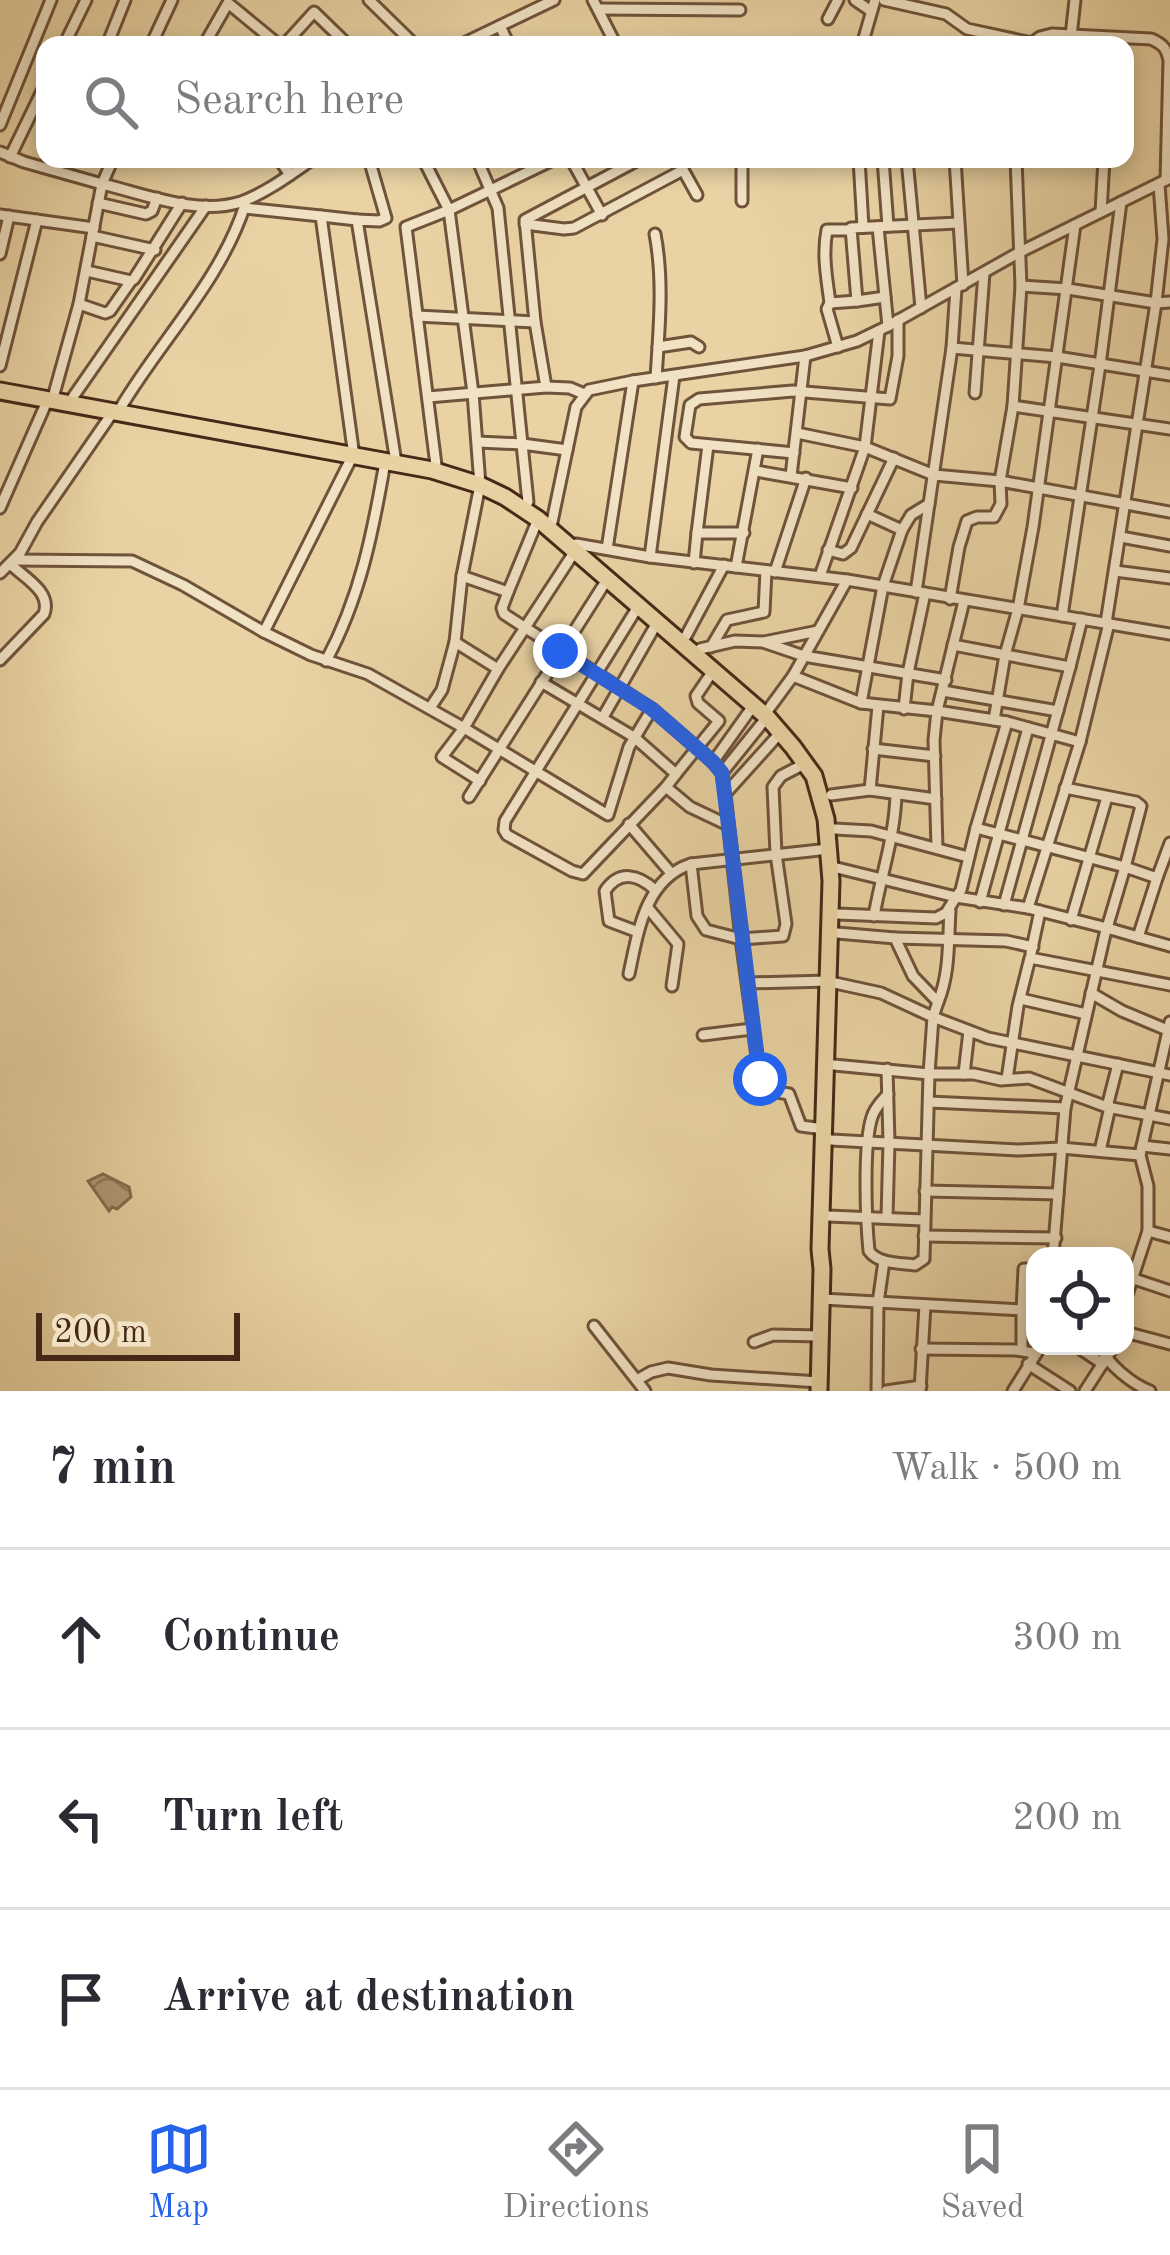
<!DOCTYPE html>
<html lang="en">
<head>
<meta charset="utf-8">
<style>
	:root { --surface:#fff; --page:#f2f2f3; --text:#2b2b33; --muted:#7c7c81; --line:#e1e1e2; --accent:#2563eb }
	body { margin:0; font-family:"Old Standard TT",serif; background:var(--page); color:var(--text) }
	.controls { position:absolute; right:36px; bottom:36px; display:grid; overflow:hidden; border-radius:24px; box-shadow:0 6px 18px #0003 }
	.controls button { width:108px; height:108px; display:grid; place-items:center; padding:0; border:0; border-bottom:3px solid var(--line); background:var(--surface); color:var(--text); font:60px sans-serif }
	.scale { position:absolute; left:36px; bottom:30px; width:204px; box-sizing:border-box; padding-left:12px; border:6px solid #462816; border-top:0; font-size:33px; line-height:42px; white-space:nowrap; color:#462816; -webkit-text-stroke:9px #f1e2c4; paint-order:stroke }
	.stop { position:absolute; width:36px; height:36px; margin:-27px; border:9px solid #2563eb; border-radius:50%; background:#fff }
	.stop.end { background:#2563eb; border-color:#fff; box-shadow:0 3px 12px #0008 }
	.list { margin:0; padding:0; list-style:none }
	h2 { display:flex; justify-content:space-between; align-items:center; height:156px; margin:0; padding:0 48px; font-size:51px }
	h2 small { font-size:39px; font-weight:400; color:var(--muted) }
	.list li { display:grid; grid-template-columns:78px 1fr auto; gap:36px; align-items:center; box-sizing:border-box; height:180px; padding:0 48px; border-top:3px solid var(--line) }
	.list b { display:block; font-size:45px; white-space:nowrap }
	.list em { font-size:39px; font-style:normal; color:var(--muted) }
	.icon { flex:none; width:66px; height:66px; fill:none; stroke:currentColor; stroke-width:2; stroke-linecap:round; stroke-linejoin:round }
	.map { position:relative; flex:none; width:1170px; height:1391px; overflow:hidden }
	.search { position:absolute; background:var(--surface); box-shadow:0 6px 18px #0003; left:36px; right:36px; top:36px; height:132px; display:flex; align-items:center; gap:30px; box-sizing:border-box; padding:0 42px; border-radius:24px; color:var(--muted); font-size:45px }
	.sheet { height:696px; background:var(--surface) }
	nav { display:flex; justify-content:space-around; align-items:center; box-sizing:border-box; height:168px; border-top:3px solid var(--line); background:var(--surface); font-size:33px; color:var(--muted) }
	nav a { display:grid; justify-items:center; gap:6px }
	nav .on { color:var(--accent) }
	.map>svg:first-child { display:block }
</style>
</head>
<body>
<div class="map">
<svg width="1170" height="1391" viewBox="0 0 1170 1391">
	<defs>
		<pattern id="water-waves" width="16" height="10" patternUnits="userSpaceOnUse" patternTransform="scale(3)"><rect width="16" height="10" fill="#b29974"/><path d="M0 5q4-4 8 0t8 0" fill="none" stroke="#937d5e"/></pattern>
	</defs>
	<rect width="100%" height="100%" fill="#e9d3a4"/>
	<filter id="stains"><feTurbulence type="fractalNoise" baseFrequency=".00167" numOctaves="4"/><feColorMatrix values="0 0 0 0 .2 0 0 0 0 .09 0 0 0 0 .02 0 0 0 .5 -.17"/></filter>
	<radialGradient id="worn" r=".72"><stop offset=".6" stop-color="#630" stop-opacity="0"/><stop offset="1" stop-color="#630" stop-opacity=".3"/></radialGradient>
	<!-- water -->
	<path fill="url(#water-waves)" stroke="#876c4e" stroke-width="3" d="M 103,1174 L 129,1187 L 131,1197 L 117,1209 L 112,1207 L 109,1211 L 88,1181 Z"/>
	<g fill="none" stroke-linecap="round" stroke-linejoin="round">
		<defs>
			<g id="minor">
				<path d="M 369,0 L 415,45"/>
				<path d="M 593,0 L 616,45"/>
				<path d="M 855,0 L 871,11"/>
				<path d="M 884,0 L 946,14 L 967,29 L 1032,43 L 1040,37 L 1052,34 L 1151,39 C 1163,44 1167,49 1169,61 L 1166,180"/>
				<path d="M 598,9 L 740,10"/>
				<path d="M 828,19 L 838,0"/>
				<path d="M 500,26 L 509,45"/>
				<path d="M 1071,36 L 1075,0"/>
				<path d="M 64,45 L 86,0"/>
				<path d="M 107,45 L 125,0"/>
				<path d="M 151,45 L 172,0"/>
				<path d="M 204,45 L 228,3 L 279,45"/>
				<path d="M 284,45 L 314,12 L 348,45"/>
				<path d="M 460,45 L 554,0"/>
				<path d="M 862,45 L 875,0"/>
				<path d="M 0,125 L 51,0"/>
				<path d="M 0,152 L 24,162 L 102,184 L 113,159"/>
				<path d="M 10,157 L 45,85"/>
				<path d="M 279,159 L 290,175"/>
				<path d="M 369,159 L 386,218 L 379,221 L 357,220 L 395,456"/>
				<path d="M 423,159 L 449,210 L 555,159"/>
				<path d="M 477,159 L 498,208 L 522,444 L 478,442"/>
				<path d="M 571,159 L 602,215"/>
				<path d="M 677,159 L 697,195"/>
				<path d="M 859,159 L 863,227"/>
				<path d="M 883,159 L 888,226"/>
				<path d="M 907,159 L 921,308"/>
				<path d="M 955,159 L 963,285"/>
				<path d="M 742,201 L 742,159"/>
				<path d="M 98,203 L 146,214 L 152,211 L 157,198"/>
				<path d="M 245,208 L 321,216 L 353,449"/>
				<path d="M 1101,212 L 1104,159"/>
				<path d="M 0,215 L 94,228"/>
				<path d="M 321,216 L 357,220"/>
				<path d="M 525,224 L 564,229 L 574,228 L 683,170"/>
				<path d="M 878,227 L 888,326"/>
				<path d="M 655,234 C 664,281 659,330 656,378"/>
				<path d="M 92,236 L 155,250"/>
				<path d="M 0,254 L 9,216"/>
				<path d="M 87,271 L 131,281 L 134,279 L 182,203"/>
				<path d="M 1021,286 L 1068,289 L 1156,303 L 1170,302"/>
				<path d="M 885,297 L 857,301 L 851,228 L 958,223"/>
				<path d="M 830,303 C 827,279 822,255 827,230 L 850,230"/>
				<path d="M 79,304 L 105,313 L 110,311 L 131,281"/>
				<path d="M 417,316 L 535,322"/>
				<path d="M 658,347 L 691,342 L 699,347"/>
				<path d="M 838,347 L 827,309 L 830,303 L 857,301"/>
				<path d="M 952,348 L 1057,357 L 1170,375"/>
				<path d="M 0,366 L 37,220"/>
				<path d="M 546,387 L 570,388 L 584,394"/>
				<path d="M 975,393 L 984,273"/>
				<path d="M 54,394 L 79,304 L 102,184 C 145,194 197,216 241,202 C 266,193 291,174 313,159"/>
				<path d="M 73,397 L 206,206"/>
				<path d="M 428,397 L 546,387 L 535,322 L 525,220 L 640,159"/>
				<path d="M 1013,406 L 1170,429"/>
				<path d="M 121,407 C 161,340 221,280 245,205"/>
				<path d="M 797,433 L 865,447 L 934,475 L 1000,481 L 1170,512"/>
				<path d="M 794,453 L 691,443 L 685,437 L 690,405 L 699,399 L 793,391 L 890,399 L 898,356 L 898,320"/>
				<path d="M 352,457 L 264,632 L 311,655 L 368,674 L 464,728 L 498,669 L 575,551"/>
				<path d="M 436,465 L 406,227 L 449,210 L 473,393 L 480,485 L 462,576 L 455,642 L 498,669"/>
				<path d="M 756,471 L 852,488"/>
				<path d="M 791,476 L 805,356"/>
				<path d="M 528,502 L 522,444 L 567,450"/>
				<path d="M 0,508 L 48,399"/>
				<path d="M 552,522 L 576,407 L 589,390 L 633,381 L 805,356 L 857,341 L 888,326 L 1020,252 L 1170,178"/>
				<path d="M 902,530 L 911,515 L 929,504 L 952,348 L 956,288"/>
				<path d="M 697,533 L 708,445"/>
				<path d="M 1121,537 L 1170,546"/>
				<path d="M 576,544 L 650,557 L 847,580 L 1170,634"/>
				<path d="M 607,549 L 633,381"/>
				<path d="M 828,550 L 843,554 L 851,548 L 894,458"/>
				<path d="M 650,557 L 674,376"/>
				<path d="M 14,560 L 132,561 L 183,585 L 264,632"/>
				<path d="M 694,563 L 697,533 L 744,533"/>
				<path d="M 736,567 L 758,449"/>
				<path d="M 1115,571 L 1170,578"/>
				<path d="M 775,572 L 806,478"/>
				<path d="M 0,573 L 20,553 L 37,522 L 113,412"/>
				<path d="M 462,576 L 508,592 L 538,519"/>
				<path d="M 820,576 L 865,447 L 879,331"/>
				<path d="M 916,592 L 929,504"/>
				<path d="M 950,599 L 959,547 L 967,521 L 977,517 L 994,517 L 1001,504 L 1000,481 L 1013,406 L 1021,286 L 1016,159"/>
				<path d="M 964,601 L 937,711 L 1007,722 L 1080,742"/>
				<path d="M 639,605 L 505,821 L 504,830 L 507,835 L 572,871 L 583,874 L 666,787"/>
				<path d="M 1062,616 L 1100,365 L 1121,202"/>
				<path d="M 1106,623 L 1156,303 L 1163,239 L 1159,184"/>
				<path d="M 686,636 L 724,565"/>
				<path d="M 764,642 L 818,631"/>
				<path d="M 953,645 L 1070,667 L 1082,619"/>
				<path d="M 711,647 L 727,620 L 764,612 L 766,571"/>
				<path d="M 700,649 L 735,641 L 763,642 L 804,656 L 946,680"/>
				<path d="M 0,660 L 44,614 C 52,592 25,578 10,564"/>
				<path d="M 326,661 C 360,598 373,532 385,462"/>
				<path d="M 793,676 L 861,703 L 883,586 L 902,530 L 867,514"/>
				<path d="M 541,682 L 634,737 L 676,774 L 697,748 L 652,709"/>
				<path d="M 943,691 L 1058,711"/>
				<path d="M 861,703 L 937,711 L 934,740 L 937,848"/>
				<path d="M 753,706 L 713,762 L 722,773 L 725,794 L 741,939 L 760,1079 L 766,1090 L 789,1094 L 801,1126 L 824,1129"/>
				<path d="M 430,708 L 442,690 L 455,642"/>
				<path d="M 904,709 L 908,673 L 925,593"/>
				<path d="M 768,710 L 793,676 L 847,580"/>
				<path d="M 603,717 L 658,621"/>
				<path d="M 994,720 L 1005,655 L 1018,609 L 1033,527 L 1075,225"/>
				<path d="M 873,749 L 935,756"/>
				<path d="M 713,762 L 697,748 L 719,721 L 698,703 L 696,696 L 713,671"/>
				<path d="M 722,773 L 767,717"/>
				<path d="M 676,774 L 666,787 L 690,807 L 728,825"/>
				<path d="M 480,781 L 442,757 L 464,728 L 608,815 L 629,747 L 652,709 L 504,614 L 502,608 L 508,592"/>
				<path d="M 1065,788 L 1136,802 L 1141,806 L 1125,867 L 1157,878 L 1170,843"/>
				<path d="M 870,790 L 878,706"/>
				<path d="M 725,794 L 781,732"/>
				<path d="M 831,795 L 870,790 L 936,799"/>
				<path d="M 469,797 L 608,578"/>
				<path d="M 629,824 L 671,873"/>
				<path d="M 835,829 L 871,831 L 968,857"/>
				<path d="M 691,864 L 697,916 L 706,930 L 741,939 L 783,936 L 786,924 L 776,854 L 773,787 L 781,776 L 806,763"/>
				<path d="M 837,868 L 956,897 L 961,890 L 976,828 L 1007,722"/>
				<path d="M 980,902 L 1028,728"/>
				<path d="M 1004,905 L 1070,667"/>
				<path d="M 648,908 L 678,944 L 672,986"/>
				<path d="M 1028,908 L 1080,742 L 1109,623"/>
				<path d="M 837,914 L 936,918 L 946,913 L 956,897 L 1028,908 L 1107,928 L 1125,867 L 976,828"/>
				<path d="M 874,916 C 881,875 895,836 896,794"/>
				<path d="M 1071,920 L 1107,797"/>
				<path d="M 638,932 L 609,921 L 605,891 C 619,870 638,874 655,890"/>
				<path d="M 1138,937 L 1170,946"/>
				<path d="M 895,938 L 1006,941 L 1033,947"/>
				<path d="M 1031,953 L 1040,911"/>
				<path d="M 629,974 C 638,932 645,879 691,864 L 829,849"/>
				<path d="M 749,983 L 828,981"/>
				<path d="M 835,983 L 881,993 L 933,1017 L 938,1002 L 913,976 L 895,938 L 837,933"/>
				<path d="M 1091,993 L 1122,1011 L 1170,1031"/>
				<path d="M 1021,999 L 1086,1014"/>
				<path d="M 938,1002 C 950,973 948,942 950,911"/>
				<path d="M 703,1035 L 752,1029"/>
				<path d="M 834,1065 L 929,1074 L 974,1074 L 1001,1080 L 1029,1078 L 1107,1107 L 1170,1119"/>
				<path d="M 964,1074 L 969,1031"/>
				<path d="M 1007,1079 L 1018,1006 L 1030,958 L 1170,985"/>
				<path d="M 888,1094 C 882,1101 875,1107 872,1117 C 863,1144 866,1221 869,1251 C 878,1264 900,1263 915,1265 L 924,1259 L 929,1074 L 933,1017 L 988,1038 L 1170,1075"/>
				<path d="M 929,1102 L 1065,1108"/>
				<path d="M 1107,1107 L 1118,1064"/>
				<path d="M 831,1140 L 1018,1150 L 1061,1148 L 1140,1155"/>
				<path d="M 1142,1146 L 1170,1149"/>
				<path d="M 1100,1151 L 1110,1107"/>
				<path d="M 925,1191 L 1058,1194"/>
				<path d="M 828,1216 L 924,1220"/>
				<path d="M 887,1218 L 889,1142 L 887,1069"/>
				<path d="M 1148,1231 L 1170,1237"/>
				<path d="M 924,1236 L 1056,1238"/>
				<path d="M 1053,1256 L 1065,1108 L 1105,934 L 1107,928 L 1138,937 L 1157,878"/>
				<path d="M 1125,1276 L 1170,1291"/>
				<path d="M 822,1299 L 1022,1310 L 1024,1269 L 1035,1269"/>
				<path d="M 1125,1301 L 1148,1231 L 1148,1186 L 1140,1155 L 1170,1022"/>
				<path d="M 594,1326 L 645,1391"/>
				<path d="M 1125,1332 L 1170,1344"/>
				<path d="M 754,1342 L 773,1335 L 820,1336"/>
				<path d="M 1076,1346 L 1103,1364"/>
				<path d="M 1100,1346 C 1107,1364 1132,1384 1150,1391"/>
				<path d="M 921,1349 L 1016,1350 L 1034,1353"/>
				<path d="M 1022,1350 L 1022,1310 L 1035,1312"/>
				<path d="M 1028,1364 L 1070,1391"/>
				<path d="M 637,1380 L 651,1372 L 668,1368 L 711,1375 L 819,1382"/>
				<path d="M 877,1391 L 878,1303 L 884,1261"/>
				<path d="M 886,1391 L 921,1386"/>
				<path d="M 920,1391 L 925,1305"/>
				<path d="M 1013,1391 L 1041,1346"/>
				<path d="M 1085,1391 L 1114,1346"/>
			</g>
			<path id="highway" d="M 0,391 L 432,470 L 480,485 L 505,497 L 538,519 L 767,717 L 793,747 L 814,776 L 826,819 L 831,881 L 820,1249 L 822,1269 L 819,1391"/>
		</defs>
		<!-- minor casing -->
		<use href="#minor" stroke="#6f533a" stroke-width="15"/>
		<!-- highway casing -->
		<use href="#highway" stroke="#462816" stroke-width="21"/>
		<!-- minor -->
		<use href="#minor" stroke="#f1e2c4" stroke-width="9"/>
		<!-- highway -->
		<use href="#highway" stroke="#e9d3a4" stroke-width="15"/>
	</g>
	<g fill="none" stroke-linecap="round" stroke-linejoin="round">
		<!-- route -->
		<path stroke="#2563eb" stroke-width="15" d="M 560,651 L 652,709 L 713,762 L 722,773 L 760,1079"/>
	</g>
	<rect width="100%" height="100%" filter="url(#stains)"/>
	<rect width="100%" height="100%" fill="url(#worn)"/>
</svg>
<div class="controls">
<button><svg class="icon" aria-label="locate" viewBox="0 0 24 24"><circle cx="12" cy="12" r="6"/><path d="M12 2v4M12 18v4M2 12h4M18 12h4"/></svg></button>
</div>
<div class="scale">200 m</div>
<div class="stop" style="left:760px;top:1079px"></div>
<div class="stop end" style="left:560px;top:651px"></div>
<div class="search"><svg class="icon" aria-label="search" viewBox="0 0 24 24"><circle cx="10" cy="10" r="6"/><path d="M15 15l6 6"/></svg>Search here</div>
</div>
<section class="sheet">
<h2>7 min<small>Walk · 500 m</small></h2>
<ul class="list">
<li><svg class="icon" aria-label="ahead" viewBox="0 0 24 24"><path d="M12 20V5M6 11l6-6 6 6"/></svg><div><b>Continue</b></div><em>300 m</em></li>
<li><svg class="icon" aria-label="left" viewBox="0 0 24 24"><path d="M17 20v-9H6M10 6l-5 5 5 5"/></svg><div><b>Turn left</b></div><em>200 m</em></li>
<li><svg class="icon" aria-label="arrive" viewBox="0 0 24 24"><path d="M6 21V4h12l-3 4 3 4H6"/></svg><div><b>Arrive at destination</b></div></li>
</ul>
</section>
<nav>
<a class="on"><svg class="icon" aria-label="map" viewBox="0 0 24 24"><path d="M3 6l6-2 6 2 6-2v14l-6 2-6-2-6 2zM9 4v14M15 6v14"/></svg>Map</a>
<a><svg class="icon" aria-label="directions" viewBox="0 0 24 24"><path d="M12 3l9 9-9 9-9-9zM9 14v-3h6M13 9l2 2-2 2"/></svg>Directions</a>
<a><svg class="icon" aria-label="saved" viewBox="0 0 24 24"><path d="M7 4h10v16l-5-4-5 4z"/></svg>Saved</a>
</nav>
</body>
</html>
